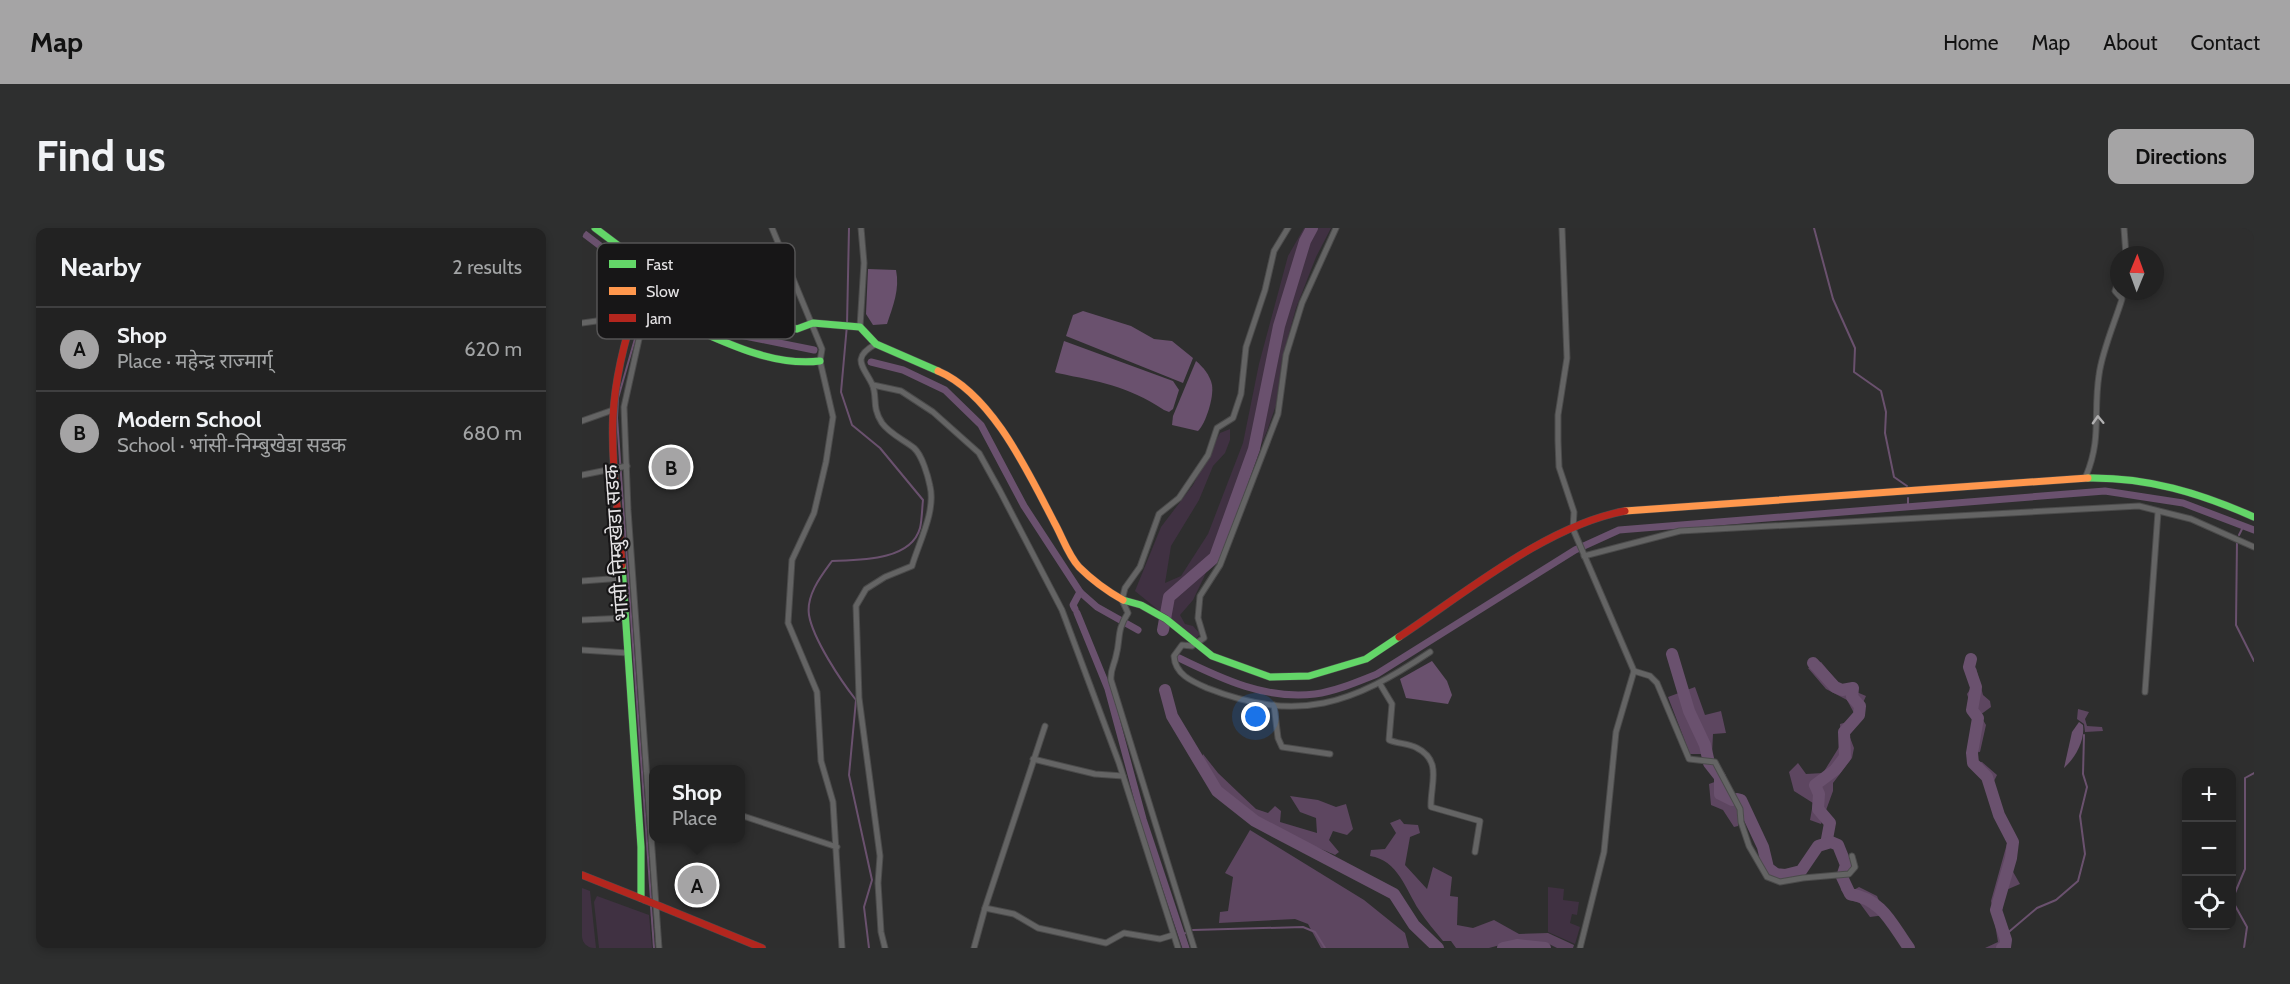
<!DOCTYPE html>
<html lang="en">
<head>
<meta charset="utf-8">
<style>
	:root { --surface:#222; --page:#2e2f2f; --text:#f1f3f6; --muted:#a2a4a5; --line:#3f3f40; --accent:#a5a4a5 }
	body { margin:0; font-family:Cabin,"Noto Sans Devanagari",sans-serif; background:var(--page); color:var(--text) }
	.controls { position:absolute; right:18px; bottom:18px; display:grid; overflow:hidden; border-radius:12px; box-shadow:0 3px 9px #0003 }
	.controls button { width:54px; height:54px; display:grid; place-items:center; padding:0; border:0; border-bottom:2px solid var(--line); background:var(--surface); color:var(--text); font:30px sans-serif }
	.compass { position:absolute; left:1528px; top:18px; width:54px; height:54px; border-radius:50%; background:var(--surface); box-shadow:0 3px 9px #0003; rotate:1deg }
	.you { position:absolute; left:674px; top:489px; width:21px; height:21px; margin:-15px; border:4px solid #fff; border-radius:50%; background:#1a73e8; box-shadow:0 0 0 9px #1a73e833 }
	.badge { display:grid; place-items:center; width:39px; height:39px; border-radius:50%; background:var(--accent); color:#111; font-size:20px; font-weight:700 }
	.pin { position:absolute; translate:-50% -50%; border:3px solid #fff; box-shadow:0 2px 6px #0006 }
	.popup { position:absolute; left:67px; top:537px; width:96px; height:78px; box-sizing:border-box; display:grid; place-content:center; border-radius:12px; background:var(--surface); filter:drop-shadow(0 2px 4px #0005); font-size:20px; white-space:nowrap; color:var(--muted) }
	.popup b { font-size:22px; color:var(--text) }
	.popup::after { content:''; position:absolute; left:50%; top:100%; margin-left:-12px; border:12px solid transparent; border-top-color:var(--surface) }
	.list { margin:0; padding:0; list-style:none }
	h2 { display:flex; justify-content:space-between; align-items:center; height:78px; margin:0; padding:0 24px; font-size:26px }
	h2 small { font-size:20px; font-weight:400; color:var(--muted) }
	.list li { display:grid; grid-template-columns:39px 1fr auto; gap:18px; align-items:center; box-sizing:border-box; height:84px; padding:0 24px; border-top:2px solid var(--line) }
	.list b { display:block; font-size:22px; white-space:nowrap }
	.list p { margin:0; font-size:20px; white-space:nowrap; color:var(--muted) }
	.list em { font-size:20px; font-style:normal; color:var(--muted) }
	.icon { flex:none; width:33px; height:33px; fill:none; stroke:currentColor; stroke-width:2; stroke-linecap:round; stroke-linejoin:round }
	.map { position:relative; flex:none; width:1672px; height:720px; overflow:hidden; border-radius:12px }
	header { display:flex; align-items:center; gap:36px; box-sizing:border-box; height:84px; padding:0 30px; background:var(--accent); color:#111 }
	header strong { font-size:28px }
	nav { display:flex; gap:33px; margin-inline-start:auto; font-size:21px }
	.intro { display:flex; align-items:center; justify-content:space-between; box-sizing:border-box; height:144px; padding:0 36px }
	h1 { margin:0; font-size:42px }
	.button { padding:15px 27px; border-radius:12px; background:var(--accent); color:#111; font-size:21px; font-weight:700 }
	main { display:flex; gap:36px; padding:0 36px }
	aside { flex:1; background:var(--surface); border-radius:12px; box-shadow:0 3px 9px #0003 }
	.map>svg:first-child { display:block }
</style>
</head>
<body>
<header>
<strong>Map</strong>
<nav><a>Home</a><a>Map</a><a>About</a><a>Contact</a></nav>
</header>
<div class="intro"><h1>Find us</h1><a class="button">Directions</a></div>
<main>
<aside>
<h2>Nearby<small>2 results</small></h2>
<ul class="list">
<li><span class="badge">A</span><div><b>Shop</b><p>Place · महेन्द्र राज्मार्ग्</p></div><em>620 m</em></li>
<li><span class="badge">B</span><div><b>Modern School</b><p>School · भांसी-निम्बुखेडा सडक</p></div><em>680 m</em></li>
</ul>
</aside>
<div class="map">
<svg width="1672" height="720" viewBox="0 0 1672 720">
	<rect width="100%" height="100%" fill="#2e2e2e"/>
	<!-- green -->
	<g fill="#403142">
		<path d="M 722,0 L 749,0 L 734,29 L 714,80 L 700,131 L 694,177 L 685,203 L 622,349 L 611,372 L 598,387 L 603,396 L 611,398 L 618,406 L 613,412 L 553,363 L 579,299 L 611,257 L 638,205 L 648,201 L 648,212 L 643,225 L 631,238 L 617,272 L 589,318 L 583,355 L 599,348 L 626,306 L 661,215 L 677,136 L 706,28 Z"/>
		<path d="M 966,659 L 982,661 L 981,672 L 997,674 L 995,687 L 990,686 L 988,695 L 998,699 L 993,716 L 966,704 Z"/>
		<path d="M 0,660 L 8,663 L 14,720 L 0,720 Z"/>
		<path d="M 15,668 L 67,687 L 70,720 L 17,720 L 12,674 Z"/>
	</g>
	<!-- forest -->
	<g fill="#5d4660">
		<path d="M 1239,434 L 1258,457 L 1284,468 L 1280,477 L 1283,486 L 1267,507 L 1272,520 L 1270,530 L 1251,555 L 1251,563 L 1239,596 L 1228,592 L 1231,575 L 1212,563 L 1207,544 L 1216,535 L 1224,546 L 1241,545 L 1259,516 L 1258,496 L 1269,493 L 1272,485 L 1265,472 L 1244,461 L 1226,440 Z"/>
		<path d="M 1394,440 L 1401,467 L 1408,473 L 1409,479 L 1398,487 L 1404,497 L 1398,524 L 1389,523 L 1394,493 L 1385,466 L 1389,460 L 1384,442 Z"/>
		<path d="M 1113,459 L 1123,487 L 1139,483 L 1144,505 L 1131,506 L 1130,526 L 1108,526 L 1086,469 Z"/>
		<path d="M 1496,481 L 1507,484 L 1503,491 L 1505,498 L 1520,499 L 1521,503 L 1503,504 L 1502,496 L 1495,491 Z"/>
		<path d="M 621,526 L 636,545 L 657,565 L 674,581 L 686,585 L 693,578 L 699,583 L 698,594 L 735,605 L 734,590 L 718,584 L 708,568 L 736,572 L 754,579 L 764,576 L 771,601 L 765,607 L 751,603 L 747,612 L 757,624 L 753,627 C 732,617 658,591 646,577 C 635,565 627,548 619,534 Z"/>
		<path d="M 1389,533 L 1400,534 L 1415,547 L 1410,557 L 1405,557 Z"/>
		<path d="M 1141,551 L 1156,582 L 1156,598 L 1152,599 L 1141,582 L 1129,577 L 1127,556 Z"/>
		<path d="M 818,591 L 822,596 L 836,597 L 838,605 L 828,609 L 823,637 L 845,661 L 851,639 L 870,649 L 868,668 L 876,669 L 875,697 L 891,700 L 912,692 L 937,706 L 966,705 L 992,717 L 991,720 L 975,720 L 967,716 L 937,712 L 907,720 L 874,720 L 869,713 L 861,713 C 853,703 844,693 837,682 C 824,662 816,632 788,628 L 789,622 L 803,621 L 814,605 L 808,595 Z"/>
		<path d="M 1427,595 C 1433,612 1437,626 1430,642 L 1438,656 L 1424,662 L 1419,688 L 1427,720 L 1403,720 L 1416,714 L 1409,673 L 1426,612 L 1421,599 Z"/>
		<path d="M 668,602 L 782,672 L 823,705 L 827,720 L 739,720 L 726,696 L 713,691 L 637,695 L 638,684 L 646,683 L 651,649 L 643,645 Z"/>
		<path d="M 1265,650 L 1270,663 L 1277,659 L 1295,668 L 1303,687 L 1288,689 L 1277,674 L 1266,672 L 1259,662 L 1258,652 Z"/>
	</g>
	<!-- water -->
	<g fill="#6a516e">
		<path d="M 286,41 L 314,42 C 318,61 311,78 305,96 L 291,97 L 284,86 Z"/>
		<path d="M 501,83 L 549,98 L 572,111 L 590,113 L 611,130 L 601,155 L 484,108 L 491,87 Z"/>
		<path d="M 482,113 L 591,153 L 597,162 L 591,181 L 587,184 L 582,182 C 544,157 518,154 475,145 L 473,144 Z"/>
		<path d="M 614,133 C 621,139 628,147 630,157 C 632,169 624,195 616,203 L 590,197 L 591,188 Z"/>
		<path d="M 850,433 L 865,453 L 870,467 L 866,476 L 824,470 L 818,451 Z"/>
		<path d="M 1497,494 L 1501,497 C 1503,512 1494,529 1482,540 L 1490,504 Z"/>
	</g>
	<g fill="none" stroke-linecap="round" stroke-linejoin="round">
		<!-- stream -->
		<g stroke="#6a516e" stroke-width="2">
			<path d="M 267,0 L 265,97 L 259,164 L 270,197 L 298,220 L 341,272 C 340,281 340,292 338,300 C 329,333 277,332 250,333 C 239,348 224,367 227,387 C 231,411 259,453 274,472 L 267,547 L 290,652 L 282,679 L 287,720"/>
			<path d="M 1232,0 L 1251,71 L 1273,120 L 1272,144 L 1299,163 L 1304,184 L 1303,205 L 1312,249 L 1325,258"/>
			<path d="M 76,76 L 83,67"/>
			<path d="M 61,83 L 36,170 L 35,190 L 69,672"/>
			<path d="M 1326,270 L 1326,278"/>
			<path d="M 1657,307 L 1662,297"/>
			<path d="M 1655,312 L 1654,397 L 1672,433"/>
			<path d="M 69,678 L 72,720"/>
			<path d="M 611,702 L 721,699 L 733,704 L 743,720"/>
			<path d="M 600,706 L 604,705"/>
			<path d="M 1422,708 L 1455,680 L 1474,672 L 1496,653 L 1503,626 L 1498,588 L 1505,559 L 1501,546 L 1502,507"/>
			<path d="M 1662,720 L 1665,699 L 1650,672 L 1663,641 L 1663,550 L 1672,545"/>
		</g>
		<!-- canal -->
		<g stroke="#6a516e" stroke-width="7">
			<path d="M 0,4 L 105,84 L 158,107 L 232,122"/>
			<path d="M 289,134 L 321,142 L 363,162 L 399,197 L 442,278 L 498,364 L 515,379 L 556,402"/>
			<path d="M 493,381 L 491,377 L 498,364"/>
			<path d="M 495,385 L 526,461 L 561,591 L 604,720"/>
			<path d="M 597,430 C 640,451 684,472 733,466 C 754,463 775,454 795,446 L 993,322 L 1037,302 L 1523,263 L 1601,275 L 1672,302"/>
		</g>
		<!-- river -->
		<g stroke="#6a516e" stroke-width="12">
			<path d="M 581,402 L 587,369 L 633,329 L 672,221 L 697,98 L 723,13 L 730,0"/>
			<path d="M 1090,426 L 1107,483 L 1123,517 L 1127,535 L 1138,549 L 1138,566 L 1150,572"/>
			<path d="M 1389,431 L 1387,439 L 1394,459 L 1390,482 L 1396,490 L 1390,525 L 1391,535 L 1405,549 L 1417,587 L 1431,614 L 1429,630 L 1414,682 L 1424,712 L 1423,719 L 1420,720"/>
			<path d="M 1231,435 L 1253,459 L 1260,462 L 1271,460 L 1270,469 L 1278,478 L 1277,487 L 1262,504 L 1263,529 L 1253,542 L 1233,557 L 1237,566 L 1236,581 L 1248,595 L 1245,611 L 1247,614"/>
			<path d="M 583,462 L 590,488 L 635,563 L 673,593 L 812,666 L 832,697 L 856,720"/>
			<path d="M 1155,571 L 1159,572 L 1181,619 L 1186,640 L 1194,646 L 1203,647 L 1219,643 L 1236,618 L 1249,614 L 1256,617 L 1264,637 L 1260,649 L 1268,666 C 1301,672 1309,695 1327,720"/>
			<path d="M 921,720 L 935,717 L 963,720"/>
		</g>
		<defs>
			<g id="street">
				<path d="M 190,0 L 240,121 L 238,133 L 251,189 L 244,234 L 232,285 L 210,332 L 206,395 L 235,464 L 239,533 L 251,574 L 260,720"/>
				<path d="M 754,0 L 720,75 L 704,127 L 696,186 L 638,337 L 618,368 L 616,390 L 622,410 L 610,418 L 600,417 L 592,428 C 593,446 609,453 625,460 C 717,496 770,476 848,424"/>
				<path d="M 980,0 L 985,130 L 976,187 L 976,213 L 977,239 L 992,284 L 991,301 L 1052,443 L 1034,504 L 1022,624 L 998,720"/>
				<path d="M 1542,0 L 1544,27"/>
				<path d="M 0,95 L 50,88"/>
				<path d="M 278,99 L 282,35 L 279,0"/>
				<path d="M 294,116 C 268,130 282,139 290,156 C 296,169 289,178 300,195 C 308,206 322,212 332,220 C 340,227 346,248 348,258 C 354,283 337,314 330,338 L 303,349 L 284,361 L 274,378 L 277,470 L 298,628 L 296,655 L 299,704 L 303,720"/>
				<path d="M 291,157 L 319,163 L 351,184 L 397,225 L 418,263 L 480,382 L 537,535 L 596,720"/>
				<path d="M 0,193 L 31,182"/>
				<path d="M 0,247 L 45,238"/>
				<path d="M 1504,248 C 1520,210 1511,185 1517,147 C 1520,123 1533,94 1540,71 L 1533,63 L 1537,52"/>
				<path d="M 1002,328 L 1098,303 L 1557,278 L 1609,291 L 1672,319"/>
				<path d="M 0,353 L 41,350"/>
				<path d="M 0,392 L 44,390"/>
				<path d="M 0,422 L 46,425"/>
				<path d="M 1052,443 L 1068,448 L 1075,455 L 1107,531 L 1133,534 L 1158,581 L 1159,594 L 1167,618 L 1185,649 L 1198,654 L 1221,650 L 1267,646 L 1273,639 L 1270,628"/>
				<path d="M 798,456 L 810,476 L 807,512 C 816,516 826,515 835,520 C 861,533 848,557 849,579 L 898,593 L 893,624"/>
				<path d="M 1563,464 L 1576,284"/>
				<path d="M 692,477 L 696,510 L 700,519 L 748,526"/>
				<path d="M 451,531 L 513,546 L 541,548"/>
				<path d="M 158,587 L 255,619"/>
				<path d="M 403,680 L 432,686 L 456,700 L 524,715 L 542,705 L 578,711 L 591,707"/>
				<path d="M 77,720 L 46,282 L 42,179 L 59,102 L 81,88"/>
				<path d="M 392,720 L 403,680 L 463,498"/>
				<path d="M 612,720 L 529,452 C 528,442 532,438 534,428 C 539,410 534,403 546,385 L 540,372 L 543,360 L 558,339 L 577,286 L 597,270 L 626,227 L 635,200 L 651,190 L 659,166 L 664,119 L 683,62 L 692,23 L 706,0"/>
			</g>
			<g id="fast">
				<path d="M 13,0 L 98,64 L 166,90 L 215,101 L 231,95 L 278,99 L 294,116 L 356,143"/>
				<path d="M 97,94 C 140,113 190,139 238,133"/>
				<path d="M 1506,250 C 1565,249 1618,265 1672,289"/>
				<path d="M 40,337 L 59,619 L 59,670"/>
				<path d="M 541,372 L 559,377 L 584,391 L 630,428 L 688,449 L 727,448 L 784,431 L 817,409"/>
			</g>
			<g id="slow">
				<path d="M 356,143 C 410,166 446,244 472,294 C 480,308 486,327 497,339 C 510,352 525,363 541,372"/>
				<path d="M 1043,283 L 1506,250"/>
			</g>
			<g id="jam">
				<path d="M 40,337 C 37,288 29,238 31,189 C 33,149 43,110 56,72 L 97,94"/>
				<path d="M 817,409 C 882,366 965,297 1043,283"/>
				<path d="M 0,647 L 63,672"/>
				<path d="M 63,672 L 180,720"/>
			</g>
		</defs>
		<!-- street casing -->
		<use href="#street" stroke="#4b4b4b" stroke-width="7"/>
		<!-- fast casing -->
		<use href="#fast" stroke="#4b4b4b" stroke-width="8"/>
		<!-- slow casing -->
		<use href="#slow" stroke="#4b4b4b" stroke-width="8"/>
		<!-- jam casing -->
		<use href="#jam" stroke="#4b4b4b" stroke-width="8"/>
		<!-- street -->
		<use href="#street" stroke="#646464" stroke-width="5"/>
		<!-- fast -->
		<use href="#fast" stroke="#63d668" stroke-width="7"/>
		<!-- slow -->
		<use href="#slow" stroke="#ff974d" stroke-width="7"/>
		<!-- jam -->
		<use href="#jam" stroke="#b3261e" stroke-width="7"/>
	</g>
	<!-- one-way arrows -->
	<defs><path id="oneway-chevron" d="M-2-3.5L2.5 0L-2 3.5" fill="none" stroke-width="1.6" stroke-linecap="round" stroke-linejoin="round" transform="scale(1.5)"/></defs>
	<use stroke="#b1b0b1" href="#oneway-chevron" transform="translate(1516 192) rotate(-92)"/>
	<g text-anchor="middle" stroke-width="4.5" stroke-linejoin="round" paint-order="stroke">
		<!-- street labels -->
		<g font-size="20" fill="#e5e3e5" stroke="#171617">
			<text transform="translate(34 315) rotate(-94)" y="7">भांसी-निम्बुखेडा सडक</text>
		</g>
	</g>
	<!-- legend -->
	<rect x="15" y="15" width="198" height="96" rx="9" fill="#171617" stroke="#555455" stroke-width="1.5"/>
	<rect x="27" y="32" width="27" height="8" fill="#63d668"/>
	<rect x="27" y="59" width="27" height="8" fill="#ff974d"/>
	<rect x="27" y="86" width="27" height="8" fill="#b3261e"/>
	<g font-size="16" fill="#e5e3e5">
		<text x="64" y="42">Fast</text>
		<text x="64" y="69">Slow</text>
		<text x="64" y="96">Jam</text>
	</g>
</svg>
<div class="controls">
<button>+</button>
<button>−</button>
<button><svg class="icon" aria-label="locate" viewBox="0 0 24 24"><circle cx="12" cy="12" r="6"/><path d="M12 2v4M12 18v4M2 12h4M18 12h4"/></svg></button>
</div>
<svg class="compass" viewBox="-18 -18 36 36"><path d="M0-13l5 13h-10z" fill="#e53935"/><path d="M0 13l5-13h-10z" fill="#a2a4a5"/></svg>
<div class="you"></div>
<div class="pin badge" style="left:115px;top:657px">A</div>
<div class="popup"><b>Shop</b>Place</div>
<div class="pin badge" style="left:89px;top:239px">B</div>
</div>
</main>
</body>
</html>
